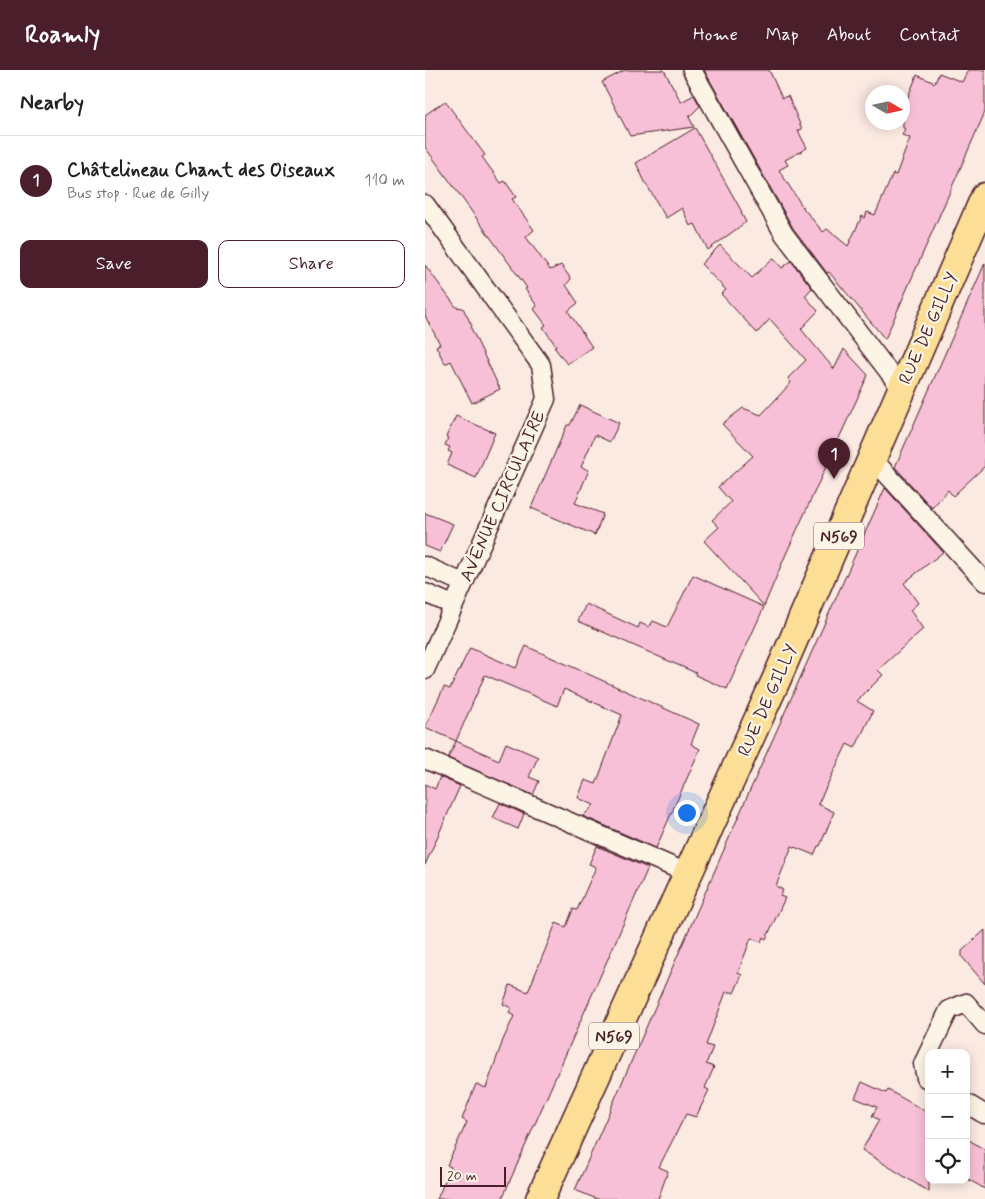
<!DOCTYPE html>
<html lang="en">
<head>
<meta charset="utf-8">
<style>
	:root { --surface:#fff; --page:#f2f2f2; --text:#222; --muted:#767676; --line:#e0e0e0; --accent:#4a1f2b }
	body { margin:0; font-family:Mynerve,sans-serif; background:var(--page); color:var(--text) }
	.controls { position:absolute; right:15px; bottom:15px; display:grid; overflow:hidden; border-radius:10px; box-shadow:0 2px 12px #0003 }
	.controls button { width:45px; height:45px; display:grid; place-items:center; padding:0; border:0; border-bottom:1px solid var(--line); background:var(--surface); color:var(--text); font:25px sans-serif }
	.compass { position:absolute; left:440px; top:15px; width:45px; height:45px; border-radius:50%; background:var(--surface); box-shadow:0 2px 12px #0003; rotate:99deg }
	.scale { position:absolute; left:15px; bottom:12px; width:66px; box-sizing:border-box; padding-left:5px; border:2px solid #4a1f2b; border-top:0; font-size:14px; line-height:18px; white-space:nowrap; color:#4a1f2b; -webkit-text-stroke:4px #fcf5e5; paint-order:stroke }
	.you { position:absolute; left:261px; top:742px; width:18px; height:18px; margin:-12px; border:4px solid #fff; border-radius:50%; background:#1a73e8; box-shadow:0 0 0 8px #1a73e833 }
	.badge { display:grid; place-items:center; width:32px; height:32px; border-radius:50%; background:var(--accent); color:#fff; font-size:16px; font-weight:700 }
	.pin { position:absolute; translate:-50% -41px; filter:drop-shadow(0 1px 2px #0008) }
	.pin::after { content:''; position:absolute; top:26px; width:18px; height:15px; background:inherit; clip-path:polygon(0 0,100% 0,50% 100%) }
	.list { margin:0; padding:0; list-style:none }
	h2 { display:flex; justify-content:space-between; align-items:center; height:65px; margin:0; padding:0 20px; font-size:21px }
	h2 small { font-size:16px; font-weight:400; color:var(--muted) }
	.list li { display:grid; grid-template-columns:32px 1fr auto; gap:15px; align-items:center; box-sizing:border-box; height:90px; padding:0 20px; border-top:1px solid var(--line) }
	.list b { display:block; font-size:19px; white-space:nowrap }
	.list p { margin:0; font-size:16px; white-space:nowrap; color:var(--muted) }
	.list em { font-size:16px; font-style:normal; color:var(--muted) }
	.actions { display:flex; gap:10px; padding:15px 20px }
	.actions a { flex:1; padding:11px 0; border:1px solid var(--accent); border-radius:10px; text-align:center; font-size:18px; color:var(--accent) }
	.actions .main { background:var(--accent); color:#fff }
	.icon { flex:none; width:28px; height:28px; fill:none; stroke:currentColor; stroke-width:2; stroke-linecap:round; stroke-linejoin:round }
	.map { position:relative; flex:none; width:560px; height:1129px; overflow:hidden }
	header { display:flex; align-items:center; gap:30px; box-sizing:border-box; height:70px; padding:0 25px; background:var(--accent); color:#fff }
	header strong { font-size:24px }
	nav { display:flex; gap:28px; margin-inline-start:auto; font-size:18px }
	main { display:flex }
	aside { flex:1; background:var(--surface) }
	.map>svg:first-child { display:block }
</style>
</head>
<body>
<header>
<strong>Roamly</strong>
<nav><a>Home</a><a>Map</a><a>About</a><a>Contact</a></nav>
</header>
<main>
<aside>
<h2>Nearby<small></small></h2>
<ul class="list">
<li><span class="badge">1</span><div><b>Châtelineau Chant des Oiseaux</b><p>Bus stop · Rue de Gilly</p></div><em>110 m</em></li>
</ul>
<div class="actions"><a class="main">Save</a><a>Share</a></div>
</aside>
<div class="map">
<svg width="560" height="1129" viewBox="0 0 560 1129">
	<rect width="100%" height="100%" fill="#fbeae2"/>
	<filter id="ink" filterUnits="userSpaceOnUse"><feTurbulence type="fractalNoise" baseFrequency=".02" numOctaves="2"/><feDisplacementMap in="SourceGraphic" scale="10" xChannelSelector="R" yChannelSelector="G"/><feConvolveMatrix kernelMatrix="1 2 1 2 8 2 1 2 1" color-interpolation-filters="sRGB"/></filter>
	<g filter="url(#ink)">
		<!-- building -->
		<g fill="#f8c0d6" stroke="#4a1f2b">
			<path d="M 200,0 L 239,0 L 256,32 L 269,25 L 275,36 L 264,47 L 269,57 L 205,66 L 177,12 Z"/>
			<path d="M 279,0 L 344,0 L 357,28 L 363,26 L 377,59 L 373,61 L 382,78 L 360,90 L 363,95 L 354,100 L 379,139 L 398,162 L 402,159 L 423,176 L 437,146 L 440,148 L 442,142 L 450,145 L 468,104 L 471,105 L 485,68 L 477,65 L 480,59 L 478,58 L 478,39 L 492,5 L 510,13 L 514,3 L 537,12 L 543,0 L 560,0 L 560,42 L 460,269 L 404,202 L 402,203 L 368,158 Z"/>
			<path d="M 20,31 L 60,85 L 57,87 L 76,113 L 80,111 L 91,127 L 87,129 L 109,160 L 101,167 L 125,200 L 136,195 L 146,209 L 141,215 L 153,233 L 143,241 L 167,277 L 142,294 L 129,277 L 131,276 L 118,257 L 121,255 L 109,239 L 112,236 L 100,219 L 102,218 L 0,77 L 0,45 Z"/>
			<path d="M 270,58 L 317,142 L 316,143 L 321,152 L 283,180 L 270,154 L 265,156 L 257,138 L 241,148 L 220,112 L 211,93 Z"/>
			<path d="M 295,175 L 327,208 L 348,188 L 357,198 L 366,191 L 387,218 L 380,226 L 393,241 L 376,259 L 409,299 L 419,279 L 443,305 L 361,484 L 339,536 L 279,471 L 294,457 L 287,450 L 306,432 L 293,417 L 328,386 L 297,354 L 318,338 L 336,345 L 366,313 L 363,308 L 381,290 L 345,249 L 332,263 L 296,224 L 301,220 L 276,194 Z"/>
			<path d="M 560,193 L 560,396 L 528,426 L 523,420 L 507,438 L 470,397 Z"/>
			<path d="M 0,195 L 31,237 L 38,238 L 47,256 L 46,258 L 75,319 L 47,333 L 26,291 L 20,294 L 11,276 L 15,274 L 0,246 Z"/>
			<path d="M 155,335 L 194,353 L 185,372 L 170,365 L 156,397 L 164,400 L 150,433 L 178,444 L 170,465 L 106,438 L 142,355 L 145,355 Z"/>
			<path d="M 31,346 L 70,363 L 51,408 L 22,395 L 27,383 L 23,381 L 25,377 L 20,375 L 23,368 L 21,367 Z"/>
			<path d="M 460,418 L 518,482 L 479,513 L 493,533 L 485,540 L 498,559 L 453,600 L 458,605 L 432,631 L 448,641 L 430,678 L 422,674 L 393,734 L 409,742 L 395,776 L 393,776 L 389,785 L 367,776 L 351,816 L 358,820 L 355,826 L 360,828 L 341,869 L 338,867 L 336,872 L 326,868 L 313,903 L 317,905 L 309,923 L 304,921 L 304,923 L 301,922 L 281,975 L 288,977 L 281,994 L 289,997 L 280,1018 L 284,1020 L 271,1047 L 261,1044 L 234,1097 L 243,1101 L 233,1129 L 172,1129 L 150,1120 L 322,727 Z"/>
			<path d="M 0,443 L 28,454 L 15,482 L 0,476 Z"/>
			<path d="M 268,505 L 339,537 L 302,619 L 270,605 L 271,603 L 153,551 L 161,534 L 213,558 L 215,553 L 224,557 L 228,551 L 242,557 Z"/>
			<path d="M 101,576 L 274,654 L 266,674 L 275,679 L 231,778 L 158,746 L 169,735 L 153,728 L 160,710 L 171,714 L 197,645 L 139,619 L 132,636 L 60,605 L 31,671 L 0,657 L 19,617 L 25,619 L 45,578 L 91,598 Z"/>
			<path d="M 31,671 L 74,690 L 81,673 L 113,687 L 104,707 L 114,711 L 108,725 L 23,688 Z"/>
			<path d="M 15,707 L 35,716 L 0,795 L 0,714 L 10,719 Z"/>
			<path d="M 75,733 L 99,744 L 93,759 L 68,748 Z"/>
			<path d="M 172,776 L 223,798 L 94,1090 L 77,1129 L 12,1129 L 26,1097 L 22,1095 L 42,1052 L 37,1049 L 51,1014 L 61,1018 L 78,970 L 89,946 L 84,943 L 86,938 L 78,934 L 85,915 L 103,922 L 131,853 L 141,857 L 148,839 L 152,840 L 171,797 L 164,794 Z"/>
			<path d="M 560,860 L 560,914 L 537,887 L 537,881 Z"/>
			<path d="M 437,1012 L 461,1023 L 463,1020 L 500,1041 L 499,1042 L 504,1045 L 504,1122 L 437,1080 L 454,1050 L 447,1046 L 452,1037 L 430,1028 Z"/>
			<path d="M 541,1068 L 560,1080 L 560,1119 L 541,1108 Z"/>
		</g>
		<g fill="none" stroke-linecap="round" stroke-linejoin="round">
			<defs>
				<g id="minor">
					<path d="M 267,0 L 359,164 L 476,318"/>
					<path d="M 0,134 L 116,295 L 121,329 L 0,600"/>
					<path d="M 447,388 L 560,512"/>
					<path d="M 0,496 L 38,513"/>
					<path d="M 0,523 L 28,535"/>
					<path d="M 0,689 L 262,803"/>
					<path d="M 504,1009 L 501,1008 L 498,994 L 524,940 L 541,933 L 560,955"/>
					<path d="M 541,1033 L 559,1044 L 560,1043"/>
				</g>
				<path id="primary" d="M 115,1129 L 352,608 L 560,127"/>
			</defs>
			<!-- minor casing -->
			<use href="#minor" stroke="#4a1f2b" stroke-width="21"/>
			<!-- primary casing -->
			<use href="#primary" stroke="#4a1f2b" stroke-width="31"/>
			<!-- minor -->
			<use href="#minor" stroke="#fcf5e5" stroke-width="18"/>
			<!-- primary -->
			<use href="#primary" stroke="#fcde96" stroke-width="28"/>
		</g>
	</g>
	<g text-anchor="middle" stroke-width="4.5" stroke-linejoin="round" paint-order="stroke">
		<!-- shield labels -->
		<g fill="#fcf5e5" stroke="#7f5f63" stroke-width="1">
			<rect x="389" y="452.5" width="50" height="27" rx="4"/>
			<rect x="164" y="952.5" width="50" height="27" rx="4"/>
		</g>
		<g font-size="16" font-weight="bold" fill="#4a1f2b">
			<text x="414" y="472">N569</text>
			<text x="189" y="972">N569</text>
		</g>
		<!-- street labels -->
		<g font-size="18" fill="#4a1f2b" stroke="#fcf5e5">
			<text transform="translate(503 258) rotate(-66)" y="6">RUE DE GILLY</text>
			<text transform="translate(77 426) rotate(-66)" y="6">AVENUE CIRCULAIRE</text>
			<text transform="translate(342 630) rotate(-66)" y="6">RUE DE GILLY</text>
		</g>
	</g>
</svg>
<div class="controls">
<button>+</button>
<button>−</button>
<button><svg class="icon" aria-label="locate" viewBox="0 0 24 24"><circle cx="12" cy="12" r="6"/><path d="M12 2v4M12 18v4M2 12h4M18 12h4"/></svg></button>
</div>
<svg class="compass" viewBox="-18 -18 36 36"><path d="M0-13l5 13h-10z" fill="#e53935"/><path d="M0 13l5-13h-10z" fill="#767676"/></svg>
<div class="scale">20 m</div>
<div class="you"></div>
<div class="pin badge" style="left:409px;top:409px">1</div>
</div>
</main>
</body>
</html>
